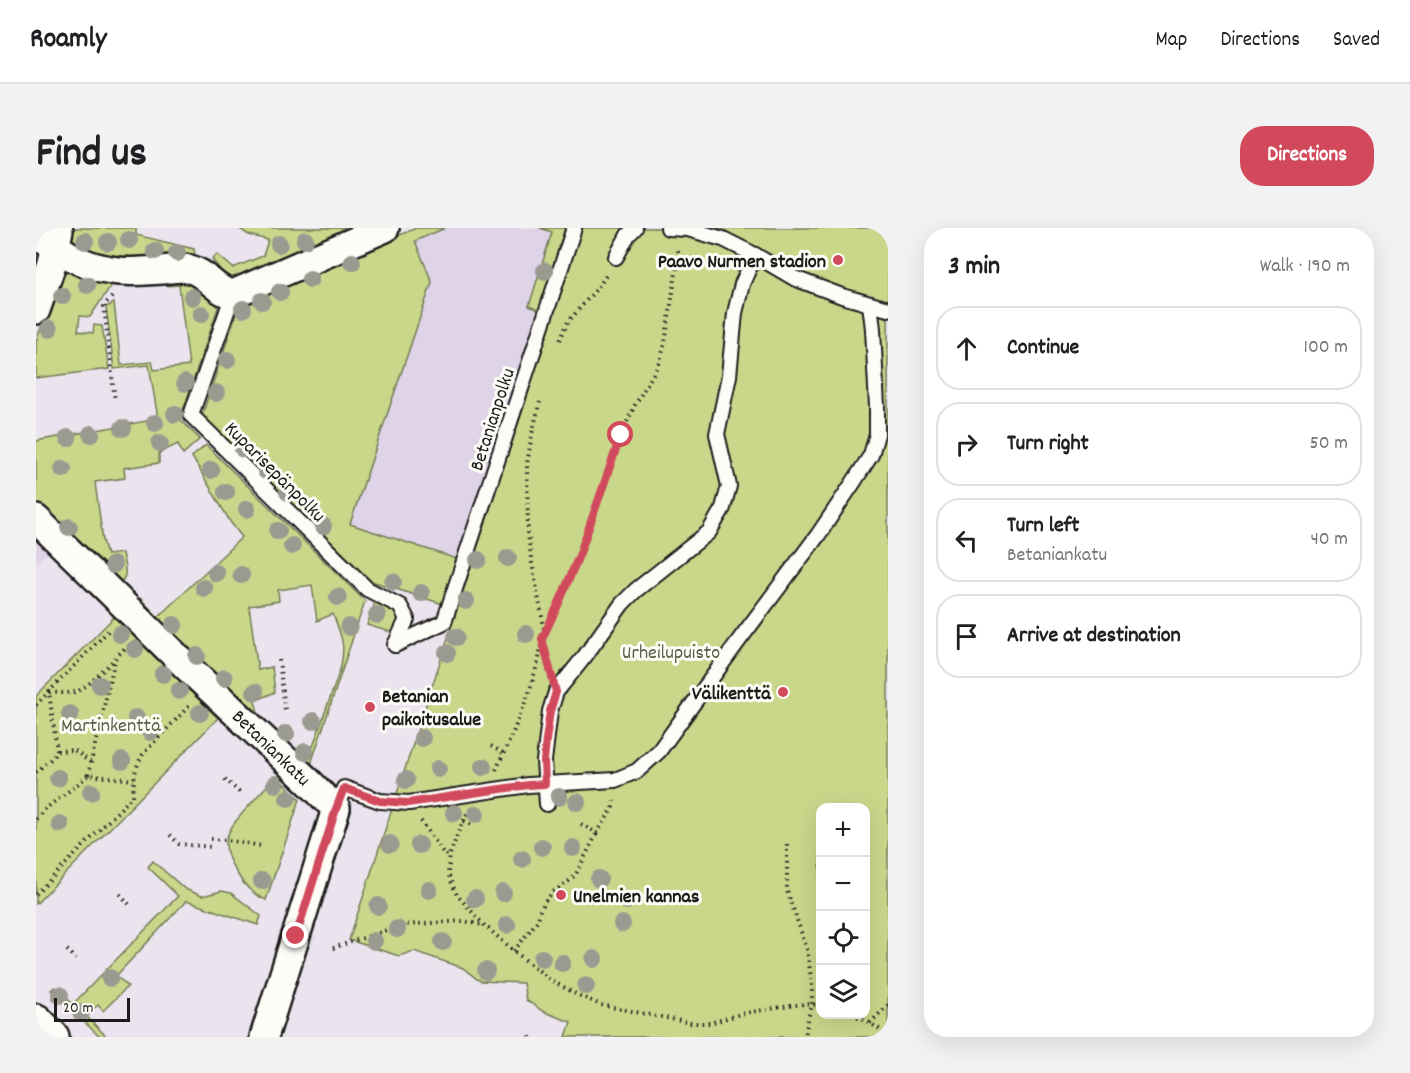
<!DOCTYPE html>
<html lang="en">
<head>
<meta charset="utf-8">
<style>
	:root { --surface:#fff; --page:#f2f2f2; --text:#202124; --muted:#757577; --line:#e0e0e0; --accent:#d1495b }
	body { margin:0; font-family:Dekko,sans-serif; background:var(--page); color:var(--text) }
	.controls { position:absolute; right:18px; bottom:18px; display:grid; overflow:hidden; border-radius:12px; box-shadow:0 6px 24px #0002 }
	.controls button { width:54px; height:54px; display:grid; place-items:center; padding:0; border:0; border-bottom:2px solid var(--line); background:var(--surface); color:var(--text); font:30px sans-serif }
	.scale { position:absolute; left:18px; bottom:15px; width:76px; box-sizing:border-box; padding-left:6px; border:3px solid #1c1c1c; border-top:0; font-size:16px; line-height:21px; white-space:nowrap; color:#1c1c1c; -webkit-text-stroke:4px #fdfcf7; paint-order:stroke }
	.stop { position:absolute; width:18px; height:18px; margin:-14px; border:4px solid #d1495b; border-radius:50%; background:#fff }
	.stop.end { background:#d1495b; border-color:#fff; box-shadow:0 2px 6px #0008 }
	.list { margin:0; padding:0; list-style:none }
	h2 { display:flex; justify-content:space-between; align-items:center; height:78px; margin:0; padding:0 24px; font-size:26px }
	h2 small { font-size:20px; font-weight:400; color:var(--muted) }
	.list li { display:grid; grid-template-columns:39px 1fr auto; gap:18px; align-items:center; box-sizing:border-box; height:84px; margin:0 12px 12px; padding:0 12px; border:2px solid var(--line); border-radius:24px }
	.list b { display:block; font-size:22px; white-space:nowrap }
	.list p { margin:0; font-size:20px; white-space:nowrap; color:var(--muted) }
	.list em { font-size:20px; font-style:normal; color:var(--muted) }
	.icon { flex:none; width:33px; height:33px; fill:none; stroke:currentColor; stroke-width:2; stroke-linecap:round; stroke-linejoin:round }
	.map { position:relative; flex:none; width:852px; height:809px; overflow:hidden; border-radius:24px }
	header { display:flex; align-items:center; gap:36px; box-sizing:border-box; height:84px; padding:0 30px; background:var(--surface); border-bottom:2px solid var(--line) }
	header strong { font-size:28px }
	nav { display:flex; gap:33px; margin-inline-start:auto; font-size:21px }
	.intro { display:flex; align-items:center; justify-content:space-between; box-sizing:border-box; height:144px; padding:0 36px }
	h1 { margin:0; font-size:42px }
	.button { padding:15px 27px; border-radius:24px; background:var(--accent); color:#fff; font-size:21px; font-weight:700 }
	main { display:flex; gap:36px; padding:0 36px }
	aside { flex:1; background:var(--surface); border-radius:24px; box-shadow:0 6px 24px #0002 }
	.map>svg:first-child { display:block }
</style>
</head>
<body>
<header>
<strong>Roamly</strong>
<nav><a>Map</a><a>Directions</a><a>Saved</a></nav>
</header>
<div class="intro"><h1>Find us</h1><a class="button">Directions</a></div>
<main>
<div class="map">
<svg width="852" height="809" viewBox="0 0 852 809">
	<rect width="100%" height="100%" fill="#ebe4ee"/>
	<filter id="ink" filterUnits="userSpaceOnUse"><feTurbulence type="fractalNoise" baseFrequency=".0167" numOctaves="2"/><feDisplacementMap in="SourceGraphic" scale="12" xChannelSelector="R" yChannelSelector="G"/><feConvolveMatrix kernelMatrix="1 2 1 2 8 2 1 2 1" color-interpolation-filters="sRGB"/></filter>
	<g filter="url(#ink)">
		<!-- built -->
		<g fill="#dfd3e8">
			<path d="M 380,0 L 529,0 L 407,376 L 335,353 L 166,187 L 204,75 Z"/>
			<path d="M 0,312 L 12,324 L 0,336 Z"/>
		</g>
		<!-- green -->
		<g fill="#c9d78b" stroke="#727a54" stroke-width="1.5" fill-rule="evenodd">
			<path d="M 32,0 L 100,0 L 100,7 L 158,21 C 160,27 158,30 153,33 L 53,29 L 32,10 Z"/>
			<path d="M 202,0 L 316,0 L 203,51 C 189,49 184,42 176,31 L 181,26 L 197,40 L 227,28 L 232,12 L 213,7 Z"/>
			<path d="M 380,0 L 409,0 L 379,13 L 396,54 L 314,296 L 421,331 L 407,376 L 335,353 L 166,187 L 204,75 Z"/>
			<path d="M 504,0 L 529,0 L 503,82 L 493,78 L 516,4 Z"/>
			<path d="M 546,0 L 852,0 L 852,809 L 530,809 L 535,794 L 508,784 L 490,772 L 487,755 L 445,753 L 441,751 L 427,740 L 378,723 L 363,728 L 313,712 ZM 784,580 L 830,580 L 830,786 L 784,786 Z"/>
			<path d="M 37,41 L 74,53 L 74,59 L 54,89 L 44,88 L 42,103 L 57,105 L 58,97 L 66,98 L 73,141 L 0,150 L 0,114 L 22,50 L 25,46 Z"/>
			<path d="M 129,48 L 149,48 L 180,73 L 182,80 L 144,191 L 164,211 L 147,226 L 142,216 L 123,225 L 123,235 L 88,240 L 89,250 L 59,254 L 67,312 L 71,327 L 86,325 C 88,336 94,351 82,355 L 0,275 L 0,213 L 122,191 L 113,137 L 78,141 L 70,79 L 78,75 L 85,137 L 116,134 L 118,142 L 153,138 L 143,57 L 131,58 Z"/>
			<path d="M 170,217 L 329,373 L 273,542 L 236,506 L 238,501 L 265,531 L 275,524 L 304,442 C 310,416 306,410 297,386 L 281,393 L 276,357 L 242,362 L 243,373 L 213,378 L 222,442 L 236,439 L 239,464 L 219,473 L 222,484 L 218,485 L 100,373 L 104,370 L 122,389 L 206,309 L 195,295 L 156,229 Z"/>
			<path d="M 339,375 C 353,378 359,377 365,392 L 358,405 L 331,397 Z"/>
			<path d="M 78,389 L 182,490 L 0,676 L 0,468 Z"/>
			<path d="M 240,548 L 264,571 L 230,672 C 217,667 207,656 200,644 C 181,615 191,602 212,579 C 221,568 231,558 240,548 Z"/>
			<path d="M 117,633 L 149,661 L 166,668 L 186,663 L 195,665 L 225,688 L 222,697 L 150,673 L 80,748 L 92,758 L 67,783 L 62,777 L 50,788 L 71,809 L 64,809 L 15,762 L 19,759 L 37,776 L 142,668 L 112,639 Z"/>
		</g>
		<g fill="none" stroke-linecap="round" stroke-linejoin="round">
			<defs>
				<g id="lane">
					<path d="M 632,0 L 652,1 L 687,11 L 719,27 L 758,50 L 806,68 L 852,81"/>
					<path d="M 580,29 L 592,7 L 599,0"/>
					<path d="M 197,66 L 155,187 L 331,361 L 364,378 L 371,391 L 359,417"/>
					<path d="M 359,417 L 408,394 L 538,0"/>
					<path d="M 511,576 L 508,533 L 514,483 L 520,464 L 549,428 L 586,376 L 600,362 L 673,304 L 687,280 L 693,258 L 681,206 L 693,148 L 699,85 L 706,56 L 719,27"/>
					<path d="M 300,581 L 308,560 L 344,573 L 373,575 L 492,557 L 579,552 L 601,543 L 623,523 L 701,415 L 782,307 L 817,255 L 835,227 L 841,206 L 841,179 L 837,101 L 834,76"/>
				</g>
				<g id="street">
					<path d="M 0,9 C 14,13 24,22 36,29 C 48,36 62,40 75,42 C 93,45 109,43 126,42 C 135,41 145,39 154,41 C 171,45 179,64 197,66 L 349,0"/>
					<path d="M 0,82 L 16,36 L 23,2"/>
					<path d="M 0,291 L 151,439 L 275,556 L 300,581 L 228,809"/>
				</g>
				<path id="secondary" d="M 0,793 L 16,809"/>
			</defs>
			<!-- lane casing -->
			<use href="#lane" stroke="#1c1c1c" stroke-width="18"/>
			<!-- street casing -->
			<use href="#street" stroke="#1c1c1c" stroke-width="32"/>
			<!-- secondary casing -->
			<use href="#secondary" stroke="#1c1c1c" stroke-width="38"/>
			<!-- path -->
			<g stroke="#1c1c1c" stroke-width="4" stroke-dasharray="1.5 4.5" stroke-linecap="butt">
				<path d="M 76,69 L 70,75 L 68,78 L 79,173"/>
				<path d="M 524,112 L 532,94 L 563,58 L 571,46"/>
				<path d="M 508,406 L 523,375 L 544,325 L 585,207 L 599,177 L 623,136 L 629,115 L 641,38 L 642,20"/>
				<path d="M 506,413 L 514,440"/>
				<path d="M 243,432 L 249,482"/>
				<path d="M 0,477 L 75,400"/>
				<path d="M 455,518 L 467,525"/>
				<path d="M 21,523 L 38,522 L 55,535"/>
				<path d="M 460,542 L 476,507 L 493,465 L 503,430 L 508,399 L 495,330 L 492,305 L 491,236 L 496,206 L 504,174"/>
				<path d="M 0,544 L 16,530 L 21,523 L 13,464 C 22,465 33,466 42,463 C 56,456 81,428 92,417"/>
				<path d="M 52,547 L 79,431"/>
				<path d="M 189,551 L 204,565"/>
				<path d="M 431,586 L 424,600 L 414,626 L 412,646 L 421,667 L 448,697 L 483,727 L 516,753 L 542,767 L 565,777 L 655,795 L 674,795 L 708,785 L 767,776 L 784,777"/>
				<path d="M 0,591 C 15,573 36,563 52,547 L 98,552"/>
				<path d="M 385,593 L 406,623 L 413,630"/>
				<path d="M 428,593 L 438,598"/>
				<path d="M 545,596 L 561,605 L 577,580 L 578,570"/>
				<path d="M 134,607 L 143,616 L 176,619"/>
				<path d="M 175,611 L 191,612 L 225,618"/>
				<path d="M 751,616 L 751,663 L 771,721 L 776,758 L 776,777 L 772,790 L 769,809"/>
				<path d="M 0,666 L 97,568 C 98,551 98,541 107,526 L 155,476"/>
				<path d="M 84,666 L 93,676"/>
				<path d="M 297,720 L 366,697 L 427,693 L 447,697"/>
				<path d="M 31,722 L 40,731"/>
				<path d="M 478,723 L 502,692 L 504,683 L 509,673 L 517,664 L 533,653 L 540,646 L 561,605"/>
				<path d="M 816,786 L 834,795 L 852,807"/>
				<path d="M 834,795 L 852,777"/>
				<path d="M 494,808 L 494,809"/>
			</g>
			<!-- lane -->
			<use href="#lane" stroke="#fdfcf7" stroke-width="14"/>
			<!-- street -->
			<use href="#street" stroke="#fdfcf7" stroke-width="27"/>
			<!-- secondary -->
			<use href="#secondary" stroke="#fdfcf7" stroke-width="33"/>
		</g>
		<!-- trees -->
		<g fill="#9b9a90">
			<circle cx="93" cy="12" r="9"/>
			<circle cx="269" cy="12" r="9"/>
			<circle cx="49" cy="13" r="9"/>
			<circle cx="72" cy="14" r="9"/>
			<circle cx="243" cy="16" r="9"/>
			<circle cx="119" cy="23" r="9"/>
			<circle cx="141" cy="25" r="9"/>
			<circle cx="316" cy="34" r="9"/>
			<circle cx="509" cy="43" r="9"/>
			<circle cx="274" cy="51" r="9"/>
			<circle cx="51" cy="57" r="9"/>
			<circle cx="244" cy="64" r="9"/>
			<circle cx="26" cy="68" r="9"/>
			<circle cx="156" cy="69" r="9"/>
			<circle cx="226" cy="73" r="9"/>
			<circle cx="207" cy="81" r="9"/>
			<circle cx="165" cy="86" r="9"/>
			<circle cx="13" cy="101" r="9"/>
			<circle cx="191" cy="132" r="9"/>
			<circle cx="149" cy="155" r="9"/>
			<circle cx="180" cy="165" r="9"/>
			<circle cx="139" cy="186" r="9"/>
			<circle cx="119" cy="195" r="9"/>
			<circle cx="87" cy="200" r="9"/>
			<circle cx="55" cy="206" r="9"/>
			<circle cx="32" cy="210" r="9"/>
			<circle cx="124" cy="215" r="9"/>
			<circle cx="207" cy="221" r="9"/>
			<circle cx="27" cy="241" r="9"/>
			<circle cx="175" cy="242" r="9"/>
			<circle cx="230" cy="243" r="9"/>
			<circle cx="190" cy="264" r="9"/>
			<circle cx="252" cy="264" r="9"/>
			<circle cx="211" cy="281" r="9"/>
			<circle cx="287" cy="298" r="9"/>
			<circle cx="33" cy="299" r="9"/>
			<circle cx="242" cy="303" r="9"/>
			<circle cx="256" cy="318" r="9"/>
			<circle cx="472" cy="330" r="9"/>
			<circle cx="442" cy="332" r="9"/>
			<circle cx="77" cy="337" r="9"/>
			<circle cx="180" cy="345" r="9"/>
			<circle cx="205" cy="347" r="9"/>
			<circle cx="357" cy="354" r="9"/>
			<circle cx="168" cy="360" r="9"/>
			<circle cx="385" cy="365" r="9"/>
			<circle cx="302" cy="369" r="9"/>
			<circle cx="430" cy="373" r="9"/>
			<circle cx="341" cy="387" r="9"/>
			<circle cx="138" cy="397" r="9"/>
			<circle cx="313" cy="399" r="9"/>
			<circle cx="84" cy="406" r="9"/>
			<circle cx="490" cy="406" r="9"/>
			<circle cx="420" cy="409" r="9"/>
			<circle cx="99" cy="421" r="9"/>
			<circle cx="411" cy="425" r="9"/>
			<circle cx="161" cy="428" r="9"/>
			<circle cx="127" cy="446" r="9"/>
			<circle cx="188" cy="450" r="9"/>
			<circle cx="64" cy="457" r="9"/>
			<circle cx="143" cy="463" r="9"/>
			<circle cx="219" cy="464" r="9"/>
			<circle cx="164" cy="485" r="9"/>
			<circle cx="34" cy="486" r="9"/>
			<circle cx="100" cy="490" r="9"/>
			<circle cx="277" cy="493" r="9"/>
			<circle cx="114" cy="504" r="9"/>
			<circle cx="250" cy="506" r="9"/>
			<circle cx="386" cy="510" r="9"/>
			<circle cx="269" cy="524" r="9"/>
			<circle cx="86" cy="533" r="9"/>
			<circle cx="447" cy="539" r="9"/>
			<circle cx="402" cy="541" r="9"/>
			<circle cx="22" cy="550" r="9"/>
			<circle cx="370" cy="552" r="9"/>
			<circle cx="239" cy="556" r="9"/>
			<circle cx="55" cy="564" r="9"/>
			<circle cx="523" cy="569" r="9"/>
			<circle cx="252" cy="570" r="9"/>
			<circle cx="541" cy="574" r="9"/>
			<circle cx="418" cy="585" r="9"/>
			<circle cx="440" cy="586" r="9"/>
			<circle cx="24" cy="596" r="9"/>
			<circle cx="354" cy="616" r="9"/>
			<circle cx="383" cy="617" r="9"/>
			<circle cx="506" cy="619" r="9"/>
			<circle cx="537" cy="620" r="9"/>
			<circle cx="486" cy="631" r="9"/>
			<circle cx="563" cy="651" r="9"/>
			<circle cx="226" cy="653" r="9"/>
			<circle cx="393" cy="662" r="9"/>
			<circle cx="467" cy="665" r="9"/>
			<circle cx="439" cy="671" r="9"/>
			<circle cx="591" cy="673" r="9"/>
			<circle cx="342" cy="678" r="9"/>
			<circle cx="586" cy="696" r="9"/>
			<circle cx="471" cy="697" r="9"/>
			<circle cx="361" cy="701" r="9"/>
			<circle cx="338" cy="713" r="9"/>
			<circle cx="407" cy="714" r="9"/>
			<circle cx="506" cy="730" r="9"/>
			<circle cx="558" cy="731" r="9"/>
			<circle cx="526" cy="735" r="9"/>
			<circle cx="450" cy="743" r="9"/>
			<circle cx="74" cy="750" r="9"/>
			<circle cx="550" cy="758" r="9"/>
			<circle cx="24" cy="767" r="9"/>
			<circle cx="45" cy="785" r="9"/>
		</g>
	</g>
	<g fill="none" stroke-linecap="round" stroke-linejoin="round" filter="url(#ink)">
		<!-- route -->
		<path stroke="#d1495b" stroke-width="8" d="M 260,708 L 300,581 L 308,560 L 344,573 L 372,575 L 444,564 L 492,557 L 509,556 L 508,533 L 510,512 L 514,483 L 520,464 L 506,411 L 523,375 L 544,325 L 585,207"/>
	</g>
	<!-- markers -->
	<g fill="#d1495b" stroke="#fdfcf7" stroke-width="2">
		<circle cx="802" cy="32" r="6"/>
		<circle cx="747" cy="464" r="6"/>
		<circle cx="334" cy="479" r="6"/>
		<circle cx="525" cy="667" r="6"/>
	</g>
	<g text-anchor="middle" stroke-width="6" stroke-linejoin="round" paint-order="stroke">
		<!-- poi labels -->
		<g font-size="20" font-weight="bold" fill="#1c1c1c" stroke="#fdfcf7" text-anchor="end">
			<text x="790" y="39">Paavo Nurmen stadion</text>
			<text x="735" y="471">Välikenttä</text>
			<text x="346" y="474" text-anchor="start">Betanian<tspan x="346" dy="23">paikoitusalue</tspan></text>
			<text x="537" y="674" text-anchor="start">Unelmien kannas</text>
		</g>
		<!-- street labels -->
		<g font-size="20" fill="#1c1c1c" stroke="#fdfcf7">
			<text transform="translate(455 191) rotate(-72)" y="7">Betanianpolku</text>
			<text transform="translate(240 243) rotate(45)" y="7">Kuparisepänpolku</text>
			<text transform="translate(236 519) rotate(44)" y="7">Betaniankatu</text>
		</g>
		<!-- park labels -->
		<g font-size="20" fill="#595d43" stroke="#fdfcf7">
			<text x="635" y="430">Urheilupuisto</text>
			<text x="75" y="503">Martinkenttä</text>
		</g>
	</g>
</svg>
<div class="controls">
<button>+</button>
<button>−</button>
<button><svg class="icon" aria-label="locate" viewBox="0 0 24 24"><circle cx="12" cy="12" r="6"/><path d="M12 2v4M12 18v4M2 12h4M18 12h4"/></svg></button>
<button><svg class="icon" aria-label="layers" viewBox="0 0 24 24"><path d="M12 4l9 5-9 5-9-5zM3 14l9 5 9-5"/></svg></button>
</div>
<div class="scale">20 m</div>
<div class="stop" style="left:585px;top:207px"></div>
<div class="stop end" style="left:260px;top:708px"></div>
</div>
<aside>
<h2>3 min<small>Walk · 190 m</small></h2>
<ul class="list">
<li><svg class="icon" aria-label="ahead" viewBox="0 0 24 24"><path d="M12 20V5M6 11l6-6 6 6"/></svg><div><b>Continue</b></div><em>100 m</em></li>
<li><svg class="icon" aria-label="right" viewBox="0 0 24 24"><path d="M7 20v-9h11M14 6l5 5-5 5"/></svg><div><b>Turn right</b></div><em>50 m</em></li>
<li><svg class="icon" aria-label="left" viewBox="0 0 24 24"><path d="M17 20v-9H6M10 6l-5 5 5 5"/></svg><div><b>Turn left</b><p>Betaniankatu</p></div><em>40 m</em></li>
<li><svg class="icon" aria-label="arrive" viewBox="0 0 24 24"><path d="M6 21V4h12l-3 4 3 4H6"/></svg><div><b>Arrive at destination</b></div></li>
</ul>
</aside>
</main>
</body>
</html>
